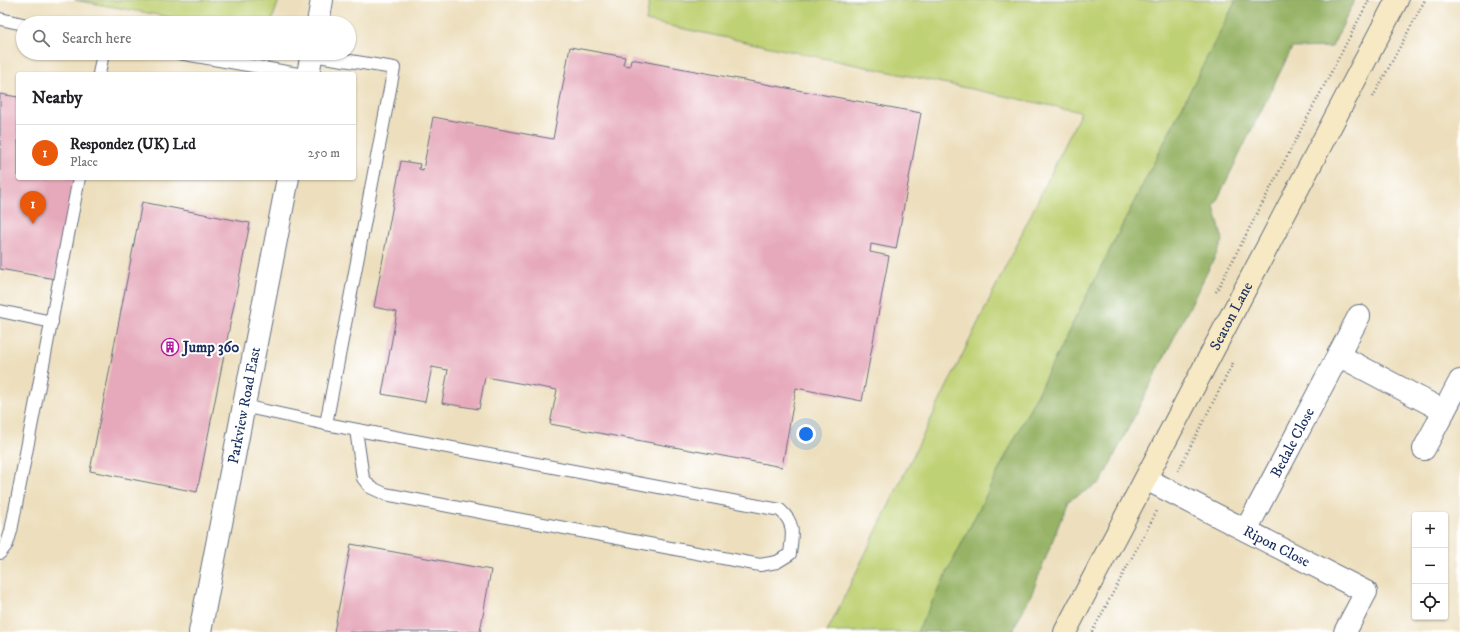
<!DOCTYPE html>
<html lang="en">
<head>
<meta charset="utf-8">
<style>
	:root { --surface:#fff; --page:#f6f6f6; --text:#202124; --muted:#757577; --line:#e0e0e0; --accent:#ea580c }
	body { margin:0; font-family:"IM FELL DW Pica",serif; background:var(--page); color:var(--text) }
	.controls { position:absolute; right:12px; bottom:12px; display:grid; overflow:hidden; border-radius:4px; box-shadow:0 1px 3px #0004 }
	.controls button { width:36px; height:36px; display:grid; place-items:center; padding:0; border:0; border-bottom:1px solid var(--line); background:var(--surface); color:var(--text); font:20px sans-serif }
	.you { position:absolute; left:806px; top:434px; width:14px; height:14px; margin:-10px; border:3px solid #fff; border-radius:50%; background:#1a73e8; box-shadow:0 0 0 6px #1a73e833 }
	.badge { display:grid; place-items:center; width:26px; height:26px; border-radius:50%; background:var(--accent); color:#fff; font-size:13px; font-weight:700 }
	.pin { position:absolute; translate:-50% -33px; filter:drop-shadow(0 1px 2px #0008) }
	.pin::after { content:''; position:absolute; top:21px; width:14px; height:12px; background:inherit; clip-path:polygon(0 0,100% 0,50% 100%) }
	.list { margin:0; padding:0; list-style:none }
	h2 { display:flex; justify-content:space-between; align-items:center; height:52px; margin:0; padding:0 16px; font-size:17px }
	h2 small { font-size:13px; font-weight:400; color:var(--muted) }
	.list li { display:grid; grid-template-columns:26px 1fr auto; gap:12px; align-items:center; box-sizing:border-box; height:56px; padding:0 16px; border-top:1px solid var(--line) }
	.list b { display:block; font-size:15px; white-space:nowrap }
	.list p { margin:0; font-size:13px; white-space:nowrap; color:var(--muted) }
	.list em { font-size:13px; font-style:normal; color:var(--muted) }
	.icon { flex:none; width:22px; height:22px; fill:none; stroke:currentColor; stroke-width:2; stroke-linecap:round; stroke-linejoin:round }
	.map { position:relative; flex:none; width:1460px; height:632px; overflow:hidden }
	.search { position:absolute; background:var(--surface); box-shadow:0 1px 3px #0004; left:16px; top:16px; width:340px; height:44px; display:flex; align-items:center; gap:10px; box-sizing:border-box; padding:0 14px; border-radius:22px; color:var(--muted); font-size:15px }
	.panel { position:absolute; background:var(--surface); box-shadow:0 1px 3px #0004; left:16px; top:72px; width:340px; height:108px; border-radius:4px }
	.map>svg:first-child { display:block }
</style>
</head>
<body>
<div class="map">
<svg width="1460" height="632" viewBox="0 0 1460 632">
	<rect width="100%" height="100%" fill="#fff"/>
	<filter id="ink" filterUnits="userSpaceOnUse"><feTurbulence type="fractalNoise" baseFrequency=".025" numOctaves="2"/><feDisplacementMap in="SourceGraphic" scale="8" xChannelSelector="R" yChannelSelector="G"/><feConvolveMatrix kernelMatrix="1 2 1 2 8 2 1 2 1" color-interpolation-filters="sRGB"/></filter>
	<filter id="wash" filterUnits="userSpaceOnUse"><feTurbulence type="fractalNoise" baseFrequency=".012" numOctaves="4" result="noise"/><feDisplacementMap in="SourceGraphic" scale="16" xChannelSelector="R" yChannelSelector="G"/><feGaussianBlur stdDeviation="0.9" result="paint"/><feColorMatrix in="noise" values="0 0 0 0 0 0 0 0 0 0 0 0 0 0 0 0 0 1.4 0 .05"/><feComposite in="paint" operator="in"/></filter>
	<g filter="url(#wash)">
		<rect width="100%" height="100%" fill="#eddfbd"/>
		<!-- green -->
		<g fill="#bfd174" stroke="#6d8069">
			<path d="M 75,0 L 279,0 L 271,23 L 203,23 Z"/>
			<path d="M 650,0 L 1236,0 L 917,632 L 827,632 L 1081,112 L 646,21 Z"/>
		</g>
		<!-- forest -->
		<path fill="#97b366" stroke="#597162" d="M 1236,0 L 1355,0 L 1332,47 L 1292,48 L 1214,206 L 1223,241 L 1101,482 L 1068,501 L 1032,593 L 1012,632 L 917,632 Z"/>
		<g id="blocks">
			<!-- building -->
			<g fill="#e6a9bb">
				<path d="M 570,47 L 625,57 L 623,65 L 630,66 L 631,59 L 921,113 L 896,249 L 871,244 L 870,252 L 889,256 L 862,401 L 796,388 L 782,467 L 550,424 L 557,390 L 485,377 L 479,409 L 442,403 L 448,370 L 432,367 L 425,402 L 382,394 L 397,312 L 374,307 L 401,161 L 420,164 L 419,169 L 423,170 L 433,117 L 553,139 Z"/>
				<path d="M 0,94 L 18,97 L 18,178 L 74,178 L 55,279 L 0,269 Z"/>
				<path d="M 142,202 L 250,223 L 197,492 L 90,471 Z"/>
				<path d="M 351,544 L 491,570 L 480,632 L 334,632 Z"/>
			</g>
		</g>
	</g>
	<g filter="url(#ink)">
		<use href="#blocks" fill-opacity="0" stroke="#646d7f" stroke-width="1"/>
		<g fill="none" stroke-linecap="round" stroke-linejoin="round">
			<defs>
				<g id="lane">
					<path d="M 0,19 L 23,24"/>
					<path d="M 179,53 L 298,74"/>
					<path d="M 99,74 L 103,53"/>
					<path d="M 0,311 L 52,322"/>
					<path d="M 243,406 L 326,424 L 394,68 L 312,55"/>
					<path d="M 326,424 L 780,510 C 796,524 792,535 790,554 L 777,562 L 760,565 L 385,494 L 370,487 L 363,478 L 356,430"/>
					<path d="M 0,553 L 7,544 L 11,531 L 79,178"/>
				</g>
				<g id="street">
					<path d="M 318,23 L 322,0"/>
					<path d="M 308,74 L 312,53"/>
					<path d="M 1338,355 L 1444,411"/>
					<path d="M 1424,449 L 1460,381"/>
					<path id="s1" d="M 1146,479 L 1366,592 L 1345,632"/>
					<path id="s2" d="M 1246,530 L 1359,316"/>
					<path id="s3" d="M 200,632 L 288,178"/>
				</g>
				<g id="secondary">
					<path id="s4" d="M 1065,632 L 1397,0"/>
				</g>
			</defs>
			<!-- lane casing -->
			<use href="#lane" stroke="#646d7f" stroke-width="14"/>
			<!-- street casing -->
			<use href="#street" stroke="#646d7f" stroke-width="24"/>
			<!-- secondary casing -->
			<use href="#secondary" stroke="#646d7f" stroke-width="24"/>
			<!-- path -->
			<g stroke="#646d7f" stroke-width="2.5" stroke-dasharray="1 3" stroke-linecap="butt">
				<path d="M 1373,97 L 1425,0"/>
				<path d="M 1216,292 L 1369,0"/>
				<path d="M 1178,471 L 1234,361"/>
				<path d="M 1092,632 L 1158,509"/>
			</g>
			<!-- lane -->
			<use href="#lane" stroke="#fff" stroke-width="12"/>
			<!-- street -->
			<use href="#street" stroke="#fff" stroke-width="22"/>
			<!-- secondary -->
			<use href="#secondary" stroke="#f6e9c3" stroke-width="22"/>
		</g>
	</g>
	<!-- icons -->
	<defs>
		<symbol id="building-ring" viewBox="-11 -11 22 22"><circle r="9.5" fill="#fff" stroke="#b5179e" stroke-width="1.5"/><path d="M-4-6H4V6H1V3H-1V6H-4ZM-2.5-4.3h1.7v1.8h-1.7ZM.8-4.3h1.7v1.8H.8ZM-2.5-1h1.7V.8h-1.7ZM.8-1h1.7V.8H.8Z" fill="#b5179e"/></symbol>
	</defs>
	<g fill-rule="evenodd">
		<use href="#building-ring" x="160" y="337" width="20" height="20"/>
	</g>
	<g text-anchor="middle" stroke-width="4" stroke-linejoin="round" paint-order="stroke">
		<!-- street labels -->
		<g font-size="15" fill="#1b2f5e" stroke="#fff">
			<text dy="5" stroke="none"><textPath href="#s4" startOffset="357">Seaton Lane</textPath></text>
			<text dy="5" stroke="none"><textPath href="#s3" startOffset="231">Parkview Road East</textPath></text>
			<text dy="5" stroke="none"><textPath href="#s2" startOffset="99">Bedale Close</textPath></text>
			<text dy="5" stroke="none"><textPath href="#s1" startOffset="147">Ripon Close</textPath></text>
		</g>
		<!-- poi labels -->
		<g font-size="15" font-weight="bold" fill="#1b2f5e" stroke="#fff" text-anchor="start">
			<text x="183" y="352">Jump 360</text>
		</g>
	</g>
</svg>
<div class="controls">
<button>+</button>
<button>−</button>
<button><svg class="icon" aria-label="locate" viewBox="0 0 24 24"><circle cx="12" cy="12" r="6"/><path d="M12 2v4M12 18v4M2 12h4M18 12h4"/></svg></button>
</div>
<div class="you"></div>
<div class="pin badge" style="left:33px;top:224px">1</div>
<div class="search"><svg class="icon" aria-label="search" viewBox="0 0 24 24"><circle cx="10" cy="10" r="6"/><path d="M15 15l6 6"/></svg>Search here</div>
<section class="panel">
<h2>Nearby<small></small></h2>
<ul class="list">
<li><span class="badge">1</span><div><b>Respondez (UK) Ltd</b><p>Place</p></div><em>250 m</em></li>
</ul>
</section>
</div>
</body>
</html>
